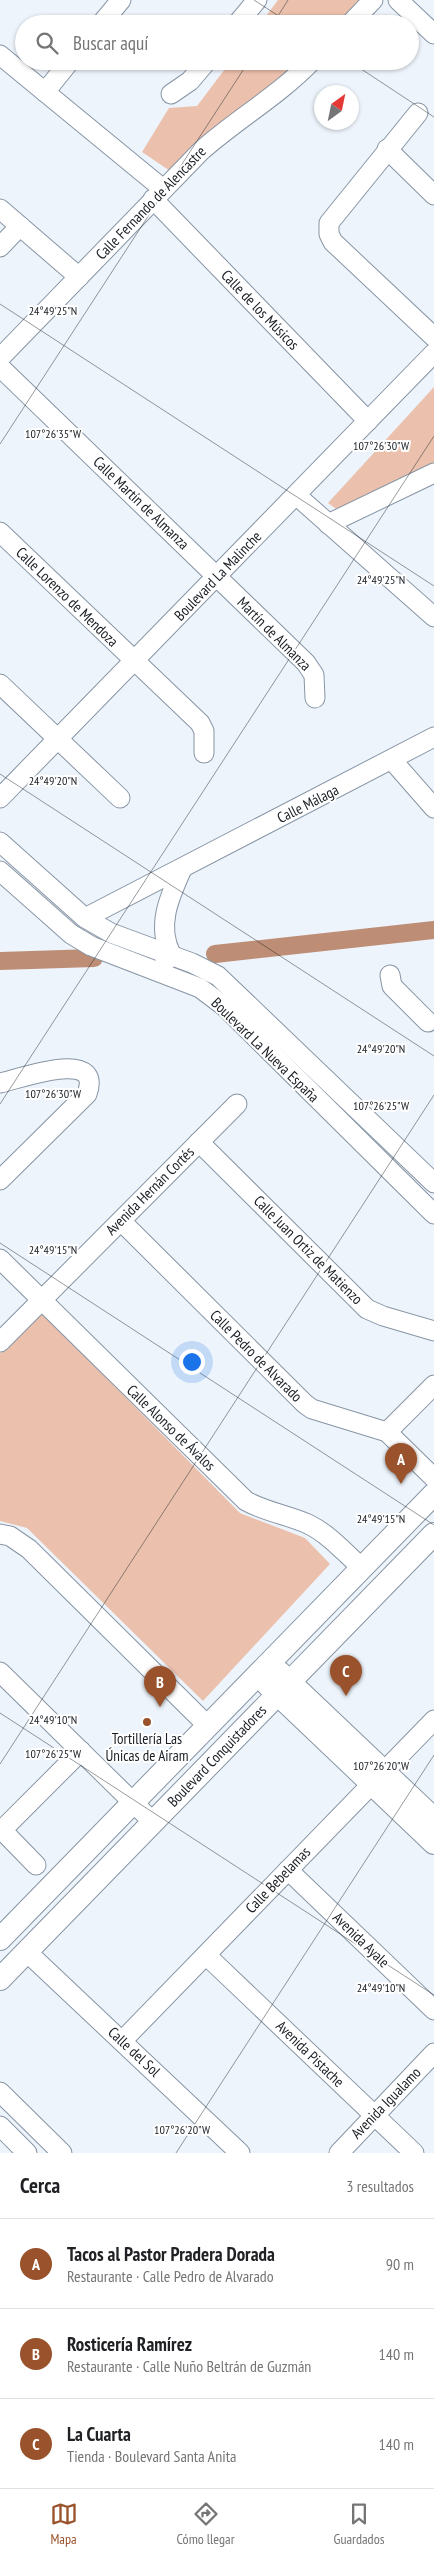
<!DOCTYPE html>
<html lang="es">
<head>
<meta charset="utf-8">
<style>
	:root { --surface:#fff; --page:#f6f6f6; --text:#202124; --muted:#757577; --line:#e0e0e0; --accent:#99522b }
	body { margin:0; font-family:"PT Sans Narrow",sans-serif; background:var(--page); color:var(--text) }
	.compass { position:absolute; left:314px; top:85px; width:45px; height:45px; border-radius:50%; background:var(--surface); box-shadow:0 1px 4px #0004; rotate:33deg }
	.you { position:absolute; left:191px; top:1361px; width:18px; height:18px; margin:-12px; border:4px solid #fff; border-radius:50%; background:#1a73e8; box-shadow:0 0 0 8px #1a73e833 }
	.badge { display:grid; place-items:center; width:32px; height:32px; border-radius:50%; background:var(--accent); color:#fff; font-size:16px; font-weight:700 }
	.pin { position:absolute; translate:-50% -41px; filter:drop-shadow(0 1px 2px #0008) }
	.pin::after { content:''; position:absolute; top:26px; width:18px; height:15px; background:inherit; clip-path:polygon(0 0,100% 0,50% 100%) }
	.list { margin:0; padding:0; list-style:none }
	h2 { display:flex; justify-content:space-between; align-items:center; height:65px; margin:0; padding:0 20px; font-size:21px }
	h2 small { font-size:16px; font-weight:400; color:var(--muted) }
	.list li { display:grid; grid-template-columns:32px 1fr auto; gap:15px; align-items:center; box-sizing:border-box; height:90px; padding:0 20px; border-top:1px solid var(--line) }
	.list b { display:block; font-size:19px; white-space:nowrap }
	.list p { margin:0; font-size:16px; white-space:nowrap; color:var(--muted) }
	.list em { font-size:16px; font-style:normal; color:var(--muted) }
	.icon { flex:none; width:28px; height:28px; fill:none; stroke:currentColor; stroke-width:2; stroke-linecap:round; stroke-linejoin:round }
	.map { position:relative; flex:none; width:434px; height:2153px; overflow:hidden }
	.search { position:absolute; background:var(--surface); box-shadow:0 1px 4px #0004; left:15px; right:15px; top:15px; height:55px; display:flex; align-items:center; gap:12px; box-sizing:border-box; padding:0 18px; border-radius:28px; color:var(--muted); font-size:19px }
	.sheet { height:335px; background:var(--surface) }
	nav { display:flex; justify-content:space-around; align-items:center; box-sizing:border-box; height:70px; border-top:1px solid var(--line); background:var(--surface); font-size:14px; color:var(--muted) }
	nav a { display:grid; justify-items:center; gap:2px }
	nav .on { color:var(--accent) }
	.map>svg:first-child { display:block }
</style>
</head>
<body>
<div class="map">
<svg width="434" height="2153" viewBox="0 0 434 2153">
	<rect width="100%" height="100%" fill="#eef4fb"/>
	<!-- green -->
	<g fill="#ebc1ad">
		<path d="M 278,0 L 359,0 L 338,24 L 260,24 Z"/>
		<path d="M 231,61 L 299,61 L 170,171 L 142,152 L 169,108 L 197,106 Z"/>
		<path d="M 434,387 L 434,464 L 339,511 L 328,503 Z"/>
		<path d="M 41,1312 L 240,1513 L 305,1538 L 330,1564 L 203,1701 L 27,1528 L 0,1521 L 0,1353 Z"/>
	</g>
	<g fill="none" stroke-linecap="round" stroke-linejoin="round">
		<!-- canal -->
		<g stroke="#be8d75" stroke-width="18">
			<path d="M 215,954 L 434,930"/>
			<path d="M 0,961 L 94,958"/>
		</g>
		<defs>
			<g id="minor">
				<path d="M 398,0 L 434,34"/>
				<path d="M 101,24 L 121,0"/>
				<path d="M 237,24 L 257,0"/>
				<path d="M 350,24 L 373,0"/>
				<path d="M 0,55 L 163,189"/>
				<path d="M 45,92 L 70,61"/>
				<path d="M 171,94 L 190,81 L 207,61"/>
				<path d="M 418,113 L 329,223 L 329,234 L 333,242 L 434,337"/>
				<path d="M 387,149 L 434,195"/>
				<path d="M 153,199 L 368,421"/>
				<path d="M 0,209 L 79,277"/>
				<path d="M 0,247 L 20,226"/>
				<path d="M 0,358 L 201,151 C 237,119 278,96 312,61"/>
				<path d="M 0,367 L 306,663 L 314,675 L 315,698"/>
				<path d="M 296,495 L 434,617"/>
				<path d="M 328,524 L 434,473"/>
				<path d="M 0,532 L 200,723 L 204,731 L 204,753"/>
				<path d="M 0,684 L 120,798"/>
				<path d="M 392,760 L 434,808"/>
				<path d="M 0,798 L 434,353"/>
				<path d="M 0,842 L 85,918 L 111,933 L 192,963 L 218,976 L 434,1183"/>
				<path d="M 0,871 L 71,934 L 91,946 L 200,988 L 224,1006 L 434,1214"/>
				<path d="M 85,918 L 434,737"/>
				<path d="M 165,962 L 171,954 C 156,925 170,896 182,869"/>
				<path d="M 390,975 L 392,986 L 428,1022"/>
				<path d="M 0,1083 C 19,1079 104,1047 87,1094 L 0,1180"/>
				<path d="M 199,1142 L 367,1309 L 383,1316 L 434,1331"/>
				<path d="M 121,1221 L 305,1404 L 312,1409 L 387,1432 L 434,1478"/>
				<path d="M 0,1259 L 246,1501 C 266,1512 288,1515 308,1524 C 329,1534 345,1553 362,1568"/>
				<path d="M 0,1342 L 237,1104"/>
				<path d="M 387,1432 L 434,1385"/>
				<path d="M 0,1534 L 10,1536 L 29,1549 L 208,1726"/>
				<path d="M 0,1672 L 153,1822"/>
				<path d="M 0,1828 L 36,1865"/>
				<path d="M 2,1830 L 81,1751"/>
				<path d="M 288,1870 L 434,2010"/>
				<path d="M 27,1952 L 240,2153"/>
				<path d="M 206,1955 L 414,2153"/>
				<path d="M 122,2041 L 434,1720"/>
				<path d="M 0,2092 L 62,2153"/>
				<path d="M 0,2126 L 27,2153"/>
				<path d="M 339,2153 L 434,2053"/>
			</g>
			<g id="tertiary">
				<path d="M 279,1672 L 434,1819"/>
				<path d="M 267,1684 L 434,1843"/>
				<path d="M 0,1939 L 434,1494"/>
				<path d="M 0,1979 L 434,1534"/>
			</g>
		</defs>
		<!-- minor casing -->
		<use href="#minor" stroke="#8795a5" stroke-width="21"/>
		<!-- tertiary casing -->
		<use href="#tertiary" stroke="#8795a5" stroke-width="24"/>
		<!-- minor -->
		<use href="#minor" stroke="#fff" stroke-width="19"/>
		<!-- tertiary -->
		<use href="#tertiary" stroke="#fff" stroke-width="22"/>
	</g>
	<!-- ticks -->
	<path fill="none" stroke="#191e24" stroke-width="1" stroke-opacity="0.45" d="M 254,0 L 291,24M 273,24 L 288,0M 349,61 L 434,117M 0,304 L 434,586M 0,444 L 249,61M 0,774 L 434,1056M 0,1104 L 434,436M 0,1243 L 434,1525M 0,1713 L 434,1995M 0,1764 L 434,1095M 176,2153 L 434,1755"/>
	<!-- markers -->
	<circle fill="#99522b" stroke="#fff" stroke-width="2" cx="147" cy="1722" r="5"/>
	<g text-anchor="middle" stroke-width="4" stroke-linejoin="round" paint-order="stroke">
		<!-- street labels -->
		<g font-size="15" fill="#191e24" stroke="#fff">
			<text transform="translate(151 203) rotate(-46)" y="5">Calle Fernando de Alencastre</text>
			<text transform="translate(260 310) rotate(46)" y="5">Calle de los Músicos</text>
			<text transform="translate(141 503) rotate(44)" y="5">Calle Martín de Almanza</text>
			<text transform="translate(218 576) rotate(-46)" y="5">Boulevard La Malinche</text>
			<text transform="translate(67 597) rotate(44)" y="5">Calle Lorenzo de Mendoza</text>
			<text transform="translate(274 634) rotate(45)" y="5">Martín de Almanza</text>
			<text transform="translate(308 804) rotate(-27)" y="5">Calle Málaga</text>
			<text transform="translate(265 1050) rotate(44)" y="5">Boulevard La Nueva España</text>
			<text transform="translate(150 1191) rotate(-45)" y="5">Avenida Hernán Cortés</text>
			<text transform="translate(308 1250) rotate(45)" y="5">Calle Juan Ortiz de Matienzo</text>
			<text transform="translate(256 1356) rotate(45)" y="5">Calle Pedro de Alvarado</text>
			<text transform="translate(171 1428) rotate(44)" y="5">Calle Alonso de Ávalos</text>
			<text transform="translate(217 1756) rotate(-46)" y="5">Boulevard Conquistadores</text>
			<text transform="translate(278 1880) rotate(-46)" y="5">Calle Bebelamas</text>
			<text transform="translate(361 1940) rotate(44)" y="5">Avenida Ayale</text>
			<text transform="translate(134 2052) rotate(43)" y="5">Calle del Sol</text>
			<text transform="translate(310 2054) rotate(44)" y="5">Avenida Pistache</text>
			<text transform="translate(386 2103) rotate(-46)" y="5">Avenida Igualamo</text>
		</g>
		<!-- poi labels -->
		<g font-size="15" fill="#191e24" stroke="#fff">
			<text x="147" y="1744">Tortillería Las<tspan x="147" dy="17">Únicas de Airam</tspan></text>
		</g>
	</g>
	<g font-size="12" text-anchor="middle" fill="#191e24" stroke="#fff" stroke-width="4" stroke-linejoin="round" paint-order="stroke">
		<text x="53" y="315">24°49'25"N</text>
		<text x="53" y="438">107°26'35"W</text>
		<text x="381" y="450">107°26'30"W</text>
		<text x="381" y="584">24°49'25"N</text>
		<text x="53" y="785">24°49'20"N</text>
		<text x="381" y="1053">24°49'20"N</text>
		<text x="53" y="1098">107°26'30"W</text>
		<text x="381" y="1110">107°26'25"W</text>
		<text x="53" y="1254">24°49'15"N</text>
		<text x="381" y="1523">24°49'15"N</text>
		<text x="53" y="1724">24°49'10"N</text>
		<text x="53" y="1758">107°26'25"W</text>
		<text x="381" y="1770">107°26'20"W</text>
		<text x="381" y="1992">24°49'10"N</text>
		<text x="182" y="2134">107°26'20"W</text>
	</g>
</svg>
<svg class="compass" viewBox="-18 -18 36 36"><path d="M0-13l5 13h-10z" fill="#e53935"/><path d="M0 13l5-13h-10z" fill="#757577"/></svg>
<div class="you"></div>
<div class="pin badge" style="left:401px;top:1484px">A</div>
<div class="pin badge" style="left:160px;top:1707px">B</div>
<div class="pin badge" style="left:346px;top:1696px">C</div>
<div class="search"><svg class="icon" aria-label="search" viewBox="0 0 24 24"><circle cx="10" cy="10" r="6"/><path d="M15 15l6 6"/></svg>Buscar aquí</div>
</div>
<section class="sheet">
<h2>Cerca<small>3 resultados</small></h2>
<ul class="list">
<li><span class="badge">A</span><div><b>Tacos al Pastor Pradera Dorada</b><p>Restaurante · Calle Pedro de Alvarado</p></div><em>90 m</em></li>
<li><span class="badge">B</span><div><b>Rosticería Ramírez</b><p>Restaurante · Calle Nuño Beltrán de Guzmán</p></div><em>140 m</em></li>
<li><span class="badge">C</span><div><b>La Cuarta</b><p>Tienda · Boulevard Santa Anita</p></div><em>140 m</em></li>
</ul>
</section>
<nav>
<a class="on"><svg class="icon" aria-label="map" viewBox="0 0 24 24"><path d="M3 6l6-2 6 2 6-2v14l-6 2-6-2-6 2zM9 4v14M15 6v14"/></svg>Mapa</a>
<a><svg class="icon" aria-label="directions" viewBox="0 0 24 24"><path d="M12 3l9 9-9 9-9-9zM9 14v-3h6M13 9l2 2-2 2"/></svg>Cómo llegar</a>
<a><svg class="icon" aria-label="saved" viewBox="0 0 24 24"><path d="M7 4h10v16l-5-4-5 4z"/></svg>Guardados</a>
</nav>
</body>
</html>
